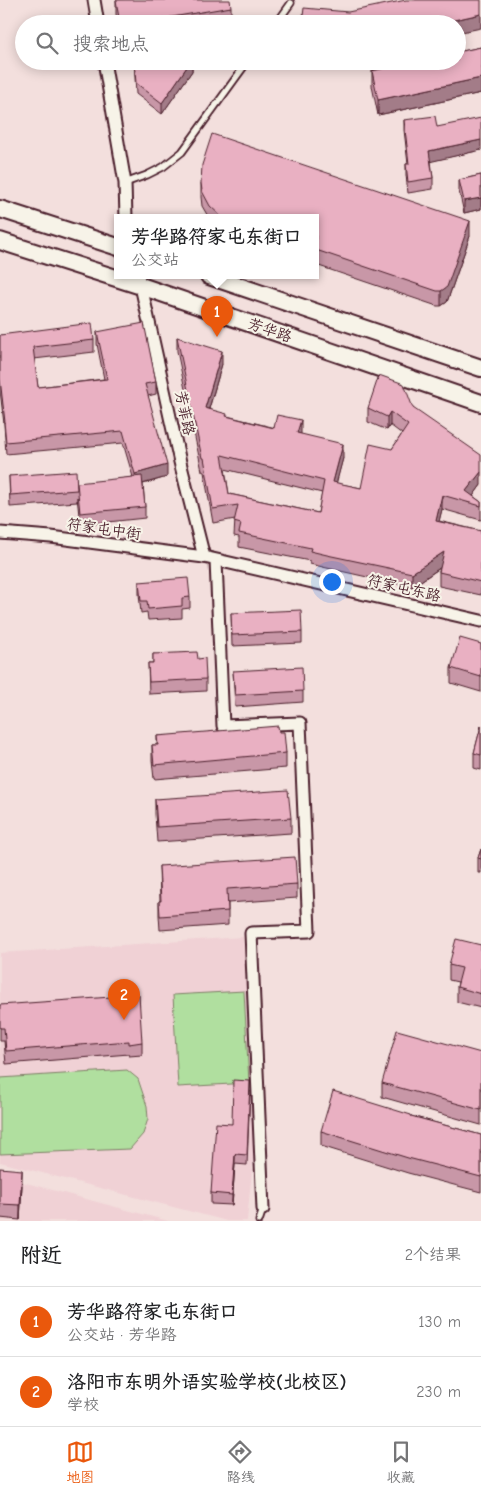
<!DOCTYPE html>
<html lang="zh">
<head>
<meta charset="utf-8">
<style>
	:root { --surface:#fff; --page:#f6f6f6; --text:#202124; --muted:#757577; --line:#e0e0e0; --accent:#ea580c }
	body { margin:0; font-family:"Comic Neue","LXGW WenKai TC",sans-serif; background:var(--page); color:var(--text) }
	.you { position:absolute; left:331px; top:581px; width:18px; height:18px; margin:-12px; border:4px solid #fff; border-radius:50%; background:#1a73e8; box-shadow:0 0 0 8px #1a73e833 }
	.badge { display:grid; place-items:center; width:32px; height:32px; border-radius:50%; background:var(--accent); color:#fff; font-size:16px; font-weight:700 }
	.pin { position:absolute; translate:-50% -41px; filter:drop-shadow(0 1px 2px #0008) }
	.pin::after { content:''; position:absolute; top:26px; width:18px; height:15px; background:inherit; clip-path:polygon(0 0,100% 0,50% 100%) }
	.popup { position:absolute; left:114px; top:214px; width:205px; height:65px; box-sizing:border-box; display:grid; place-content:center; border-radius:0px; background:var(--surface); filter:drop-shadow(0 1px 4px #0005); font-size:16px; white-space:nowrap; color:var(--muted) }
	.popup b { font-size:19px; color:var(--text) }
	.popup::after { content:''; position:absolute; left:50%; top:100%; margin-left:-10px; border:10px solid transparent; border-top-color:var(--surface) }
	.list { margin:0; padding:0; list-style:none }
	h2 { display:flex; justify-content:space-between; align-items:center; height:65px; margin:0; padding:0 20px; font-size:21px }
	h2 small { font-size:16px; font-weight:400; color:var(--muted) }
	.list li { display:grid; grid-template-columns:32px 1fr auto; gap:15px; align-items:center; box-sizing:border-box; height:70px; padding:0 20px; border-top:1px solid var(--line) }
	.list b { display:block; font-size:19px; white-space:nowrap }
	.list p { margin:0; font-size:16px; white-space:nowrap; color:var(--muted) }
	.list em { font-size:16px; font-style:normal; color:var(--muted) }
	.icon { flex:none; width:28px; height:28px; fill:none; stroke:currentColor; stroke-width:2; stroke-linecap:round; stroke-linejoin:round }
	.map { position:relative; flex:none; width:481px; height:1221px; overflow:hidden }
	.search { position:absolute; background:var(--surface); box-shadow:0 2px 12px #0003; left:15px; right:15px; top:15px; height:55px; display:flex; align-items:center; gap:12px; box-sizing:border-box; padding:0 18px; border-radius:28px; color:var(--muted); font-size:19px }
	.sheet { height:205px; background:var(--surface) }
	nav { display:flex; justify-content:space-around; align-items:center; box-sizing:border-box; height:70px; border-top:1px solid var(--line); background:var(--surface); font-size:14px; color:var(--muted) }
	nav a { display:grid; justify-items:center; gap:2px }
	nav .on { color:var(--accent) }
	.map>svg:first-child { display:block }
</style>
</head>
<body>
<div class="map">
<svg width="481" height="1221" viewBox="0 0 481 1221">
	<rect width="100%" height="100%" fill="#f3dfdd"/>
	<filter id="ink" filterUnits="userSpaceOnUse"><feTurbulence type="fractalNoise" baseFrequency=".02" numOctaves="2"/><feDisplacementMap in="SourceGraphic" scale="10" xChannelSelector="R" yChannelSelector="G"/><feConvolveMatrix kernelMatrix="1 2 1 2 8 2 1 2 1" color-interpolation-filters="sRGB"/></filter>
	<g filter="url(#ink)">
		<!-- built -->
		<g fill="#f0d1d5">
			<path d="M 243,937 L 254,1086 L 253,1159 L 247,1221 L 227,1221 L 0,1162 L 0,953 Z"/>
			<path d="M 0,1176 L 168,1221 L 0,1221 Z"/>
		</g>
		<!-- green -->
		<g fill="#b0df9f" stroke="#7d7f65">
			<path d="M 244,991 L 249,1083 L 178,1087 L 173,995 Z"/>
			<path d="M 127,1070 L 138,1079 L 147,1106 L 148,1119 L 143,1134 L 130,1149 L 0,1154 L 0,1078 Z"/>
		</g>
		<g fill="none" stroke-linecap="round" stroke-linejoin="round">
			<defs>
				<g id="service">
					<path d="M 276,24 L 291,3"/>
					<path d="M 125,183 L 147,175 L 163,167 L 182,152 L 248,61"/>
					<path d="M 259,1221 L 263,1209"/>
				</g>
				<g id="minor">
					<path d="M 94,0 L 98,24"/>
					<path d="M 104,61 L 125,183 L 126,218"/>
					<path d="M 138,276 L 141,286 L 180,462 L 204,557"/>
					<path d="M 0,533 L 51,537 L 204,557 L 481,621"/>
					<path d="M 216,561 L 223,726 L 300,723 L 309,931 L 251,933 L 263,1209"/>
				</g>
				<g id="secondary">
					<path d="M 0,209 L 118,247"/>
					<path d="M 0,241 L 141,286 L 481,403"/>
					<path d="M 209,276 L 481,368"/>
				</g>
			</defs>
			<!-- service casing -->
			<use href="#service" stroke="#4a1f2b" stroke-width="9"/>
			<!-- minor casing -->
			<use href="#minor" stroke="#4a1f2b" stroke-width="15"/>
			<!-- secondary casing -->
			<use href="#secondary" stroke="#4a1f2b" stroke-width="20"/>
			<!-- service -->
			<use href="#service" stroke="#f7f3e8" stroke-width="5.5"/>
			<!-- minor -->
			<use href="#minor" stroke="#f7f3e8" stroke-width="11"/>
			<!-- secondary -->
			<use href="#secondary" stroke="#f7f3e8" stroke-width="16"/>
		</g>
		<!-- wall -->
		<g fill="#c897a7" stroke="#4a1f2b" fill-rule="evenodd">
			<path d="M 116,0 L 231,7 L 231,22 L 220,24 L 118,24 L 116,14 Z"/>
			<path d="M 481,47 L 481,93 L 378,115 L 372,86 L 372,71 Z"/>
			<path d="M 134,61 L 192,61 L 192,71 L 162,114 L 136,94 Z"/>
			<path d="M 404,120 L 437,127 L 481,150 L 431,161 L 433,178 L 433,189 L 408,193 L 406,175 L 406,164 L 408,164 L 404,130 Z"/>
			<path d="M 481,175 L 481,209 L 464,213 L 459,191 L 459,180 Z"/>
			<path d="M 201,183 L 470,236 L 447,302 L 441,306 L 437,306 L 316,265 L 316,218 L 209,218 L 202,206 L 201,197 Z"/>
			<path d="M 97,332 L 156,382 L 156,394 L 148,396 L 167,477 L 143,484 L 145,507 L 145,518 L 80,525 L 77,497 L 77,502 L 10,507 L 9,476 L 77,486 L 133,477 L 123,443 L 6,454 L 4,424 L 0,391 L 0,335 L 94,340 L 94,352 L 34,359 L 38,387 L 104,379 L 97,344 Z"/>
			<path d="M 177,337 L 222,364 L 209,409 L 227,416 L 300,434 L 343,458 L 336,483 L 361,488 L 392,449 L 402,434 L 390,425 L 387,430 L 368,422 L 368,408 L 413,408 L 481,485 L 473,496 L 481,502 L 481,520 L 442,509 L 439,521 L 481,531 L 481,595 L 439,586 L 439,572 L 440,568 L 412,587 L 327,568 L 310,564 L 310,561 L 239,547 L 239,537 L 234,536 L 235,519 L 213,523 L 204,472 L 202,471 L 177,351 ZM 225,469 L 322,493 L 318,513 L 229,494 Z"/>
			<path d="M 139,582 L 190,597 L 190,608 L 182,609 L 182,618 L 148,620 L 147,612 L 141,613 L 139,594 Z"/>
			<path d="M 231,613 L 302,632 L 302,643 L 232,646 Z"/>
			<path d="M 481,644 L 481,692 L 451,683 L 451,668 Z"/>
			<path d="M 153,654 L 198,659 L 206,679 L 206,691 L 149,694 L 148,663 L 153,663 Z"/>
			<path d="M 233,671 L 303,691 L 303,702 L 235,707 Z"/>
			<path d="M 481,726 L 481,770 L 474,768 L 474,753 Z"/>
			<path d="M 279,732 L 286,753 L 286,768 L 154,779 L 152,760 L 152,745 L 157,745 L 157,736 Z"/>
			<path d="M 155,799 L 291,818 L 291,833 L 157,842 L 155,814 Z"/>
			<path d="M 481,849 L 481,873 L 478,873 L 478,858 Z"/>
			<path d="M 159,866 L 297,884 L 297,898 L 228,903 L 228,925 L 160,930 L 159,915 L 159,901 L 160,901 Z"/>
			<path d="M 481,945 L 481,1008 L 457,1002 L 457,987 L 458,982 L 449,980 L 449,965 Z"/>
			<path d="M 0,1005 L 142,1042 L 142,1055 L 129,1056 L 129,1054 L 6,1064 L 4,1041 L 0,1041 Z"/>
			<path d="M 481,1053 L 481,1125 L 382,1097 L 382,1083 Z"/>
			<path d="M 250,1091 L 247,1165 L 235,1164 L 232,1205 L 211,1204 L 211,1193 L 232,1124 Z"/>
			<path d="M 411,1116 L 481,1135 L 481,1192 L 408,1173 L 321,1146 L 321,1131 Z"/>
			<path d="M 0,1168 L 22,1185 L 20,1220 L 0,1218 Z"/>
		</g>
		<!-- shaded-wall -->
		<g fill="#a37b88" stroke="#4a1f2b">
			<path d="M 481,14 L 481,28 L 457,33 L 457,24 L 436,24 Z"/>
			<path d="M 191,61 L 192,61 L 192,71 L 162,114 L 162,103 Z"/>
			<path d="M 481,78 L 481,93 L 378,115 L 378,100 Z"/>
			<path d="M 481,140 L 481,150 L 429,162 L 429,151 Z"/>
			<path d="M 481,198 L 481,209 L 464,213 L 464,201 Z"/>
			<path d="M 470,221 L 470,236 L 447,302 L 441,306 L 441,291 Z"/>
			<path d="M 222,351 L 222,364 L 205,422 L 205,408 Z"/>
			<path d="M 390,412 L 390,425 L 387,430 L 387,417 Z"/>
			<path d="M 301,420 L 301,434 L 297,433 Z"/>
			<path d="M 343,444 L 343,458 L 333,496 L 333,482 Z"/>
			<path d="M 167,465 L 167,477 L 135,486 L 135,474 Z"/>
			<path d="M 481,472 L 481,485 L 468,503 L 466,491 Z"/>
			<path d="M 442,495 L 442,509 L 436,534 L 436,521 Z"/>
			<path d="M 444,552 L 444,565 L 412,587 L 412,573 Z"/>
			<path d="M 235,1154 L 235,1164 L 232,1205 L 232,1195 Z"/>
			<path d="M 22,1170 L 22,1185 L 20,1220 L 20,1205 Z"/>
		</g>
		<!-- building -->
		<g fill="#e9b0c2" stroke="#4a1f2b" fill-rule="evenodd">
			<path d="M 116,0 L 230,0 L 231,7 L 131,24 L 120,24 Z"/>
			<path d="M 406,0 L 481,0 L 481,14 L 436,24 L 302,24 L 304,8 L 348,12 Z"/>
			<path d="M 481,47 L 481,78 L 378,100 L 372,71 L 417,61 L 457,61 L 457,52 Z"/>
			<path d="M 134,61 L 191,61 L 162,103 L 136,83 Z"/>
			<path d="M 435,116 L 437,127 L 481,118 L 481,140 L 429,151 L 433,178 L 408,182 L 406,164 L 409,164 L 404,120 Z"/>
			<path d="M 212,134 L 470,221 L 447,287 L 441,291 L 437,291 L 316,250 L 316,218 L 224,218 L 222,217 L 210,206 L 202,191 L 201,183 L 202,165 Z"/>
			<path d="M 481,175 L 481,198 L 464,201 L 459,180 Z"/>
			<path d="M 92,323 L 94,340 L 33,347 L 38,387 L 107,379 L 97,332 L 144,323 L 156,382 L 145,384 L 167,465 L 135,474 L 123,431 L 6,442 L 4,422 L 5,422 L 0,379 L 0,335 Z"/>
			<path d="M 177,337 L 222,351 L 205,408 L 227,414 L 226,416 L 274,428 L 277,415 L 301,420 L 297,433 L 343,444 L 333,482 L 361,488 L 370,444 L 392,449 L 408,425 L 390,412 L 387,417 L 368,408 L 379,375 L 404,384 L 413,408 L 481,455 L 481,472 L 466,491 L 481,502 L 481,506 L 442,495 L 436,521 L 481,531 L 481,582 L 439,572 L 444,552 L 412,573 L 327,555 L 310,551 L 311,548 L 239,533 L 241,524 L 234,522 L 238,505 L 213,509 L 204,458 L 202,458 ZM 222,455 L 324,481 L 318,513 L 229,494 Z"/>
			<path d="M 76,471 L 77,490 L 10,495 L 9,476 Z"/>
			<path d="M 142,476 L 145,507 L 80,513 L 77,483 Z"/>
			<path d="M 188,578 L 190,597 L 182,598 L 182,606 L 148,609 L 147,601 L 141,601 L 139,582 Z"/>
			<path d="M 301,610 L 302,632 L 232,635 L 231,613 Z"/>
			<path d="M 460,638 L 481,644 L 481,677 L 451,668 Z"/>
			<path d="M 197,652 L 198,659 L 205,658 L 206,679 L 149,682 L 148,663 L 153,663 L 153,654 Z"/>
			<path d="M 302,667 L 303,691 L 235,695 L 233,671 Z"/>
			<path d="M 278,726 L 279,732 L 284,732 L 286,753 L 154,765 L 152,745 L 158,745 L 157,736 Z"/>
			<path d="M 481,726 L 481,755 L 474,753 Z"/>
			<path d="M 288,790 L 291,818 L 157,827 L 155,799 Z"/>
			<path d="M 481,849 L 481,859 L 478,858 Z"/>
			<path d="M 295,857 L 297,884 L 227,889 L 228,911 L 160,916 L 159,901 L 161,901 L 159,866 Z"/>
			<path d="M 456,939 L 481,945 L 481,994 L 457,987 L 462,968 L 449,965 Z"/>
			<path d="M 139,995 L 142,1042 L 129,1044 L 129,1041 L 6,1051 L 4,1028 L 0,1028 L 0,1005 Z"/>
			<path d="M 397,1030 L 481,1053 L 481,1110 L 382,1083 Z"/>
			<path d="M 233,1080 L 250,1081 L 247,1155 L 235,1154 L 232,1195 L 211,1193 L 216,1123 L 232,1124 Z"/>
			<path d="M 333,1091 L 411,1115 L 411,1116 L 481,1135 L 481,1177 L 408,1158 L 321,1131 Z"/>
			<path d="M 0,1168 L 22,1170 L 20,1205 L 0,1204 Z"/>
		</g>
	</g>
	<g text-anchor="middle" stroke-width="4" stroke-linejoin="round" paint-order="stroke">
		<!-- street labels -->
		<g font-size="15" fill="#4a1f2b" stroke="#f7f3e8">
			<text transform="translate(270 330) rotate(19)" y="5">芳华路</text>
			<text transform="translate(185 413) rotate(78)" y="5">芳菲路</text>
			<text transform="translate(104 529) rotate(8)" y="5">符家屯中街</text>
			<text transform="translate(404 588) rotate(13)" y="5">符家屯东路</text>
		</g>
	</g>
</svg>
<div class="you"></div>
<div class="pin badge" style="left:217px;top:337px">1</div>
<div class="popup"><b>芳华路符家屯东街口</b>公交站</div>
<div class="pin badge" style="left:124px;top:1020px">2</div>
<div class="search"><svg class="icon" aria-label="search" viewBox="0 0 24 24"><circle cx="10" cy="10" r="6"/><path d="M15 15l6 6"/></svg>搜索地点</div>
</div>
<section class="sheet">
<h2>附近<small>2个结果</small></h2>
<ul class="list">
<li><span class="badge">1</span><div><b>芳华路符家屯东街口</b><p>公交站 · 芳华路</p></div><em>130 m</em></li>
<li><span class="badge">2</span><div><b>洛阳市东明外语实验学校(北校区)</b><p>学校</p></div><em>230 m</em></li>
</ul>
</section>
<nav>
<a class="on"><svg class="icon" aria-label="map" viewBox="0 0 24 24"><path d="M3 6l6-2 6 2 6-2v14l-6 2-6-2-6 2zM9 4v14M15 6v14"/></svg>地图</a>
<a><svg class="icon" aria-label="directions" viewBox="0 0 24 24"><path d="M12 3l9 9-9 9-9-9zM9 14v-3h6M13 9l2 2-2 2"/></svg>路线</a>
<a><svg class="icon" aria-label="saved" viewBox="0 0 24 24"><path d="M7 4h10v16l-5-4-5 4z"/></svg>收藏</a>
</nav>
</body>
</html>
